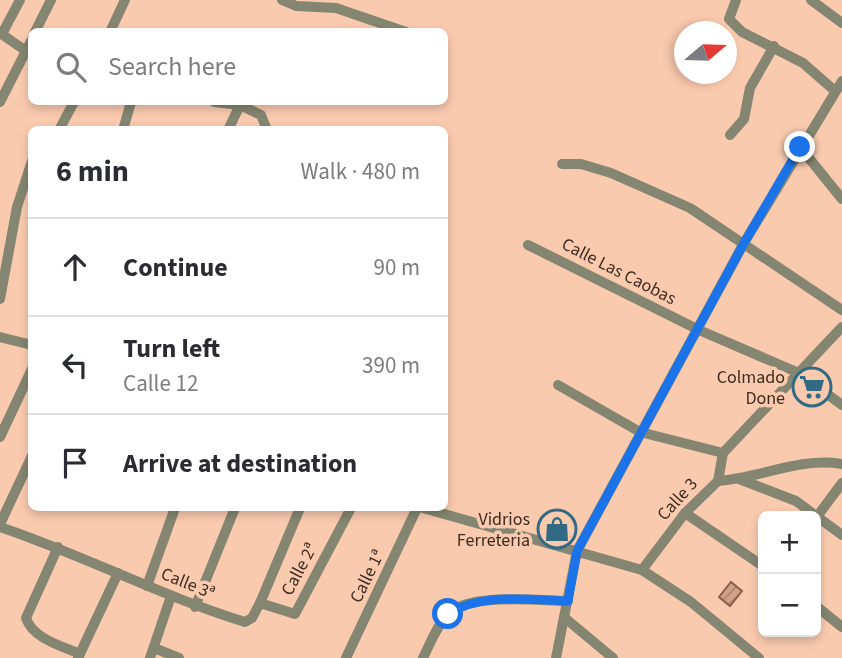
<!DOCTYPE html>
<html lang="en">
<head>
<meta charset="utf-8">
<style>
	:root { --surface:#fff; --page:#f7f7f7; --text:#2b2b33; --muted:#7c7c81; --line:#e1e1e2 }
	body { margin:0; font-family:"Source Sans 3",sans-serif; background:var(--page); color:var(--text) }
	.controls { position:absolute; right:21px; bottom:21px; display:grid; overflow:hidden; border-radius:10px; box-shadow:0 4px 10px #0003 }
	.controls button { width:63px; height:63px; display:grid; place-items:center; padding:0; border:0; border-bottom:2px solid var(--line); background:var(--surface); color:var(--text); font:35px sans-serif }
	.compass { position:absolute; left:674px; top:21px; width:63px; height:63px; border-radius:50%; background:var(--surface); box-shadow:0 4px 10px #0003; rotate:71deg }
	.stop { position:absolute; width:21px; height:21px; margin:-16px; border:5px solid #1a73e8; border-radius:50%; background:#fff }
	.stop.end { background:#1a73e8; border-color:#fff; box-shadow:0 2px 7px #0008 }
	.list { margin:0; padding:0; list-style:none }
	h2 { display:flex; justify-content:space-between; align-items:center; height:91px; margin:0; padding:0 28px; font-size:30px }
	h2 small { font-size:23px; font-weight:400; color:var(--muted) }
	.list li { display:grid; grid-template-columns:46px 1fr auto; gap:21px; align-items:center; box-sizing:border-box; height:98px; padding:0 28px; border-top:2px solid var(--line) }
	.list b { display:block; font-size:26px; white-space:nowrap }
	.list p { margin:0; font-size:23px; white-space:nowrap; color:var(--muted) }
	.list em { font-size:23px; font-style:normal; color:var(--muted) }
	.icon { flex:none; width:38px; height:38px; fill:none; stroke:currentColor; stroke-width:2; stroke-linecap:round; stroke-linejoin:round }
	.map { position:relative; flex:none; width:842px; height:658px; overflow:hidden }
	.search { position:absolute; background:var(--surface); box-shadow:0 4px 10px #0003; left:28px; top:28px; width:420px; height:77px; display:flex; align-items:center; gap:18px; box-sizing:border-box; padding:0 24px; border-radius:10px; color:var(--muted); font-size:26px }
	.panel { position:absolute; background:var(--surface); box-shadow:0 4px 10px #0003; left:28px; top:126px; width:420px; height:385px; border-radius:10px }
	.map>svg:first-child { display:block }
</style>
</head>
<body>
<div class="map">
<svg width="842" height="658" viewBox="0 0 842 658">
	<defs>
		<pattern id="building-hatch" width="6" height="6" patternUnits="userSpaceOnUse" patternTransform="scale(1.75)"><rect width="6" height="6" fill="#d0a288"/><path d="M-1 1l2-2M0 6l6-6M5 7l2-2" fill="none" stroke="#aa846f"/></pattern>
	</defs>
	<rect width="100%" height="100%" fill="#facaaf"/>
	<!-- building -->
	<g fill="url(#building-hatch)" stroke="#896047" stroke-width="2">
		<path d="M 552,520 L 564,522 L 562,537 L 550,535 Z"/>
		<path d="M 731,582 L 742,591 L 730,606 L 719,597 Z"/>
	</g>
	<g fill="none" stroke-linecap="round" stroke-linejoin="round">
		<!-- minor -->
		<g stroke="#848671" stroke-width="10">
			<path d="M 282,0 L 296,6 L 336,8 L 406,32"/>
			<path d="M 736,0 L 729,19 L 742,32 L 803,63 L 835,91"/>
			<path d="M 811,0 L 842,23"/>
			<path d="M 35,32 L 51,0"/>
			<path d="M 110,32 L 125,0"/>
			<path d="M 0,33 L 26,51"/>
			<path d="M 2,34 L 20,0"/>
			<path d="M 0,102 L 32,39"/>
			<path d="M 214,102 L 240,105 L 261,115 L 267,130"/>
			<path d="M 59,130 L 74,102"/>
			<path d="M 123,130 L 131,102"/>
			<path d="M 228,130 L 240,105"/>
			<path d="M 730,135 L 744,119 L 750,88 L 774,46"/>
			<path d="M 800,147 L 842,199"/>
			<path d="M 562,164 L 581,164 L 611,173 L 690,208 L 842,310"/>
			<path d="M 528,245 L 699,330 L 799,373 L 842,405"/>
			<path d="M 0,299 L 17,207 L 32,161"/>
			<path d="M 0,337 L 32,345"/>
			<path d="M 558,385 L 640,432 L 723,453"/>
			<path d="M 0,437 L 32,369"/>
			<path d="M 739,479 L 796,501 L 842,535"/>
			<path d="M 718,481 C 760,478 800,457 842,464"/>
			<path d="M 423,508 L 642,570 L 691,602 L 759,658"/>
			<path d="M 685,513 L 763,566"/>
			<path d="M 816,518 L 842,483"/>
			<path d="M 0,524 L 32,456"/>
			<path d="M 0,527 C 83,555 161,596 245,622 L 252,618 L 260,603 L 300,508"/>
			<path d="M 58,547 L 26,618 C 33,639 62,646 80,654"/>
			<path d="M 642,570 L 685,513 L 718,481 L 723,453 L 842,327"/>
			<path d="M 147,586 L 175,508"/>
			<path d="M 260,603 L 295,614 L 351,508"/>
			<path d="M 816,606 L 842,627"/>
			<path d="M 195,607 L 235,508"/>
			<path d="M 565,618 L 613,658"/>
			<path d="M 154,648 L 179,658"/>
			<path d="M 78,658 L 118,573"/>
			<path d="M 150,658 L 171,596"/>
			<path d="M 346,658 L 417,508"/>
			<path d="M 423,658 C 430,644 436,627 447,615 C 468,592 539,601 568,601"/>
			<path d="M 556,658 L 577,551 L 744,243 L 842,81"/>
		</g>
	</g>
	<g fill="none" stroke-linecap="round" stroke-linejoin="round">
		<!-- route -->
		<path stroke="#1a73e8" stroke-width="9" d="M 448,614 C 482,592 530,600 568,601 L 577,551 L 744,243 L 800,147"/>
	</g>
	<!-- icons -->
	<defs>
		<symbol id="supermarket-ring" viewBox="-11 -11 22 22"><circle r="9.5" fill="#facaaf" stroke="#326a84" stroke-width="1.5"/><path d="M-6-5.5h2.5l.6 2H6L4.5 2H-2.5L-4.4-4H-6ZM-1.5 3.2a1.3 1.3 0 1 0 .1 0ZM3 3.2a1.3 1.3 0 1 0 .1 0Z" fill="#326a84"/></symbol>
		<symbol id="shop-ring" viewBox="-11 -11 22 22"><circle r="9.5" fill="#facaaf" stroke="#326a84" stroke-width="1.5"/><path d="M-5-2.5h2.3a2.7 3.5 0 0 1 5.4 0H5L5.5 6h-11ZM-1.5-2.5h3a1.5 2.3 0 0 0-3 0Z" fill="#326a84"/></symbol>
	</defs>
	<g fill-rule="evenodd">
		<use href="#supermarket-ring" x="790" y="365" width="44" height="44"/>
		<use href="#shop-ring" x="535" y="507" width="44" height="44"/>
	</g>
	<g text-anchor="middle" stroke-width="7" stroke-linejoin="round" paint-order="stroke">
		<!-- street labels -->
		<g font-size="18" fill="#3e2b21" stroke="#facaaf">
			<text transform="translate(619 271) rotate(27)" y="6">Calle Las Caobas</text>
			<text transform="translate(677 499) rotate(-48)" y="6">Calle 3</text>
			<text transform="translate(299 569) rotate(-62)" y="6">Calle 2ª</text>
			<text transform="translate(367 576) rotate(-64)" y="6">Calle 1ª</text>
			<text transform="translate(188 583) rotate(22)" y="6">Calle 3ª</text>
		</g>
		<!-- poi labels -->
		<g font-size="18" fill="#3e2b21" stroke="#facaaf" text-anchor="end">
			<text x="785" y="383">Colmado<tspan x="785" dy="21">Done</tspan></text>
			<text x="530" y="525">Vidrios<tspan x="530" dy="21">Ferreteria</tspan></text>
		</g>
	</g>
</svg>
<div class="controls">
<button>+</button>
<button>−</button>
</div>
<svg class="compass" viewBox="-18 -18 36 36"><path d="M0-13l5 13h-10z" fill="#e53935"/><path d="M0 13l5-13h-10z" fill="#7c7c81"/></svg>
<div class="stop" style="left:448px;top:614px"></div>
<div class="stop end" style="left:800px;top:147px"></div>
<div class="search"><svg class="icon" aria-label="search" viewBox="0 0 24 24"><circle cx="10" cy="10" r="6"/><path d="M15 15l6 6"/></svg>Search here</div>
<section class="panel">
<h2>6 min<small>Walk · 480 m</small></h2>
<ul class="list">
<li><svg class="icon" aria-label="ahead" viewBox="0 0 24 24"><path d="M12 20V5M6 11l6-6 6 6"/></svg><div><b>Continue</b></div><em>90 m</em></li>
<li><svg class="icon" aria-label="left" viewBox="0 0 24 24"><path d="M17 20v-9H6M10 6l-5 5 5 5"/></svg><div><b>Turn left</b><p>Calle 12</p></div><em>390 m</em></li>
<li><svg class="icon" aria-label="arrive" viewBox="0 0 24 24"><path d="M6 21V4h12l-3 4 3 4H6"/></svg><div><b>Arrive at destination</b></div></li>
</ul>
</section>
</div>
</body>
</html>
